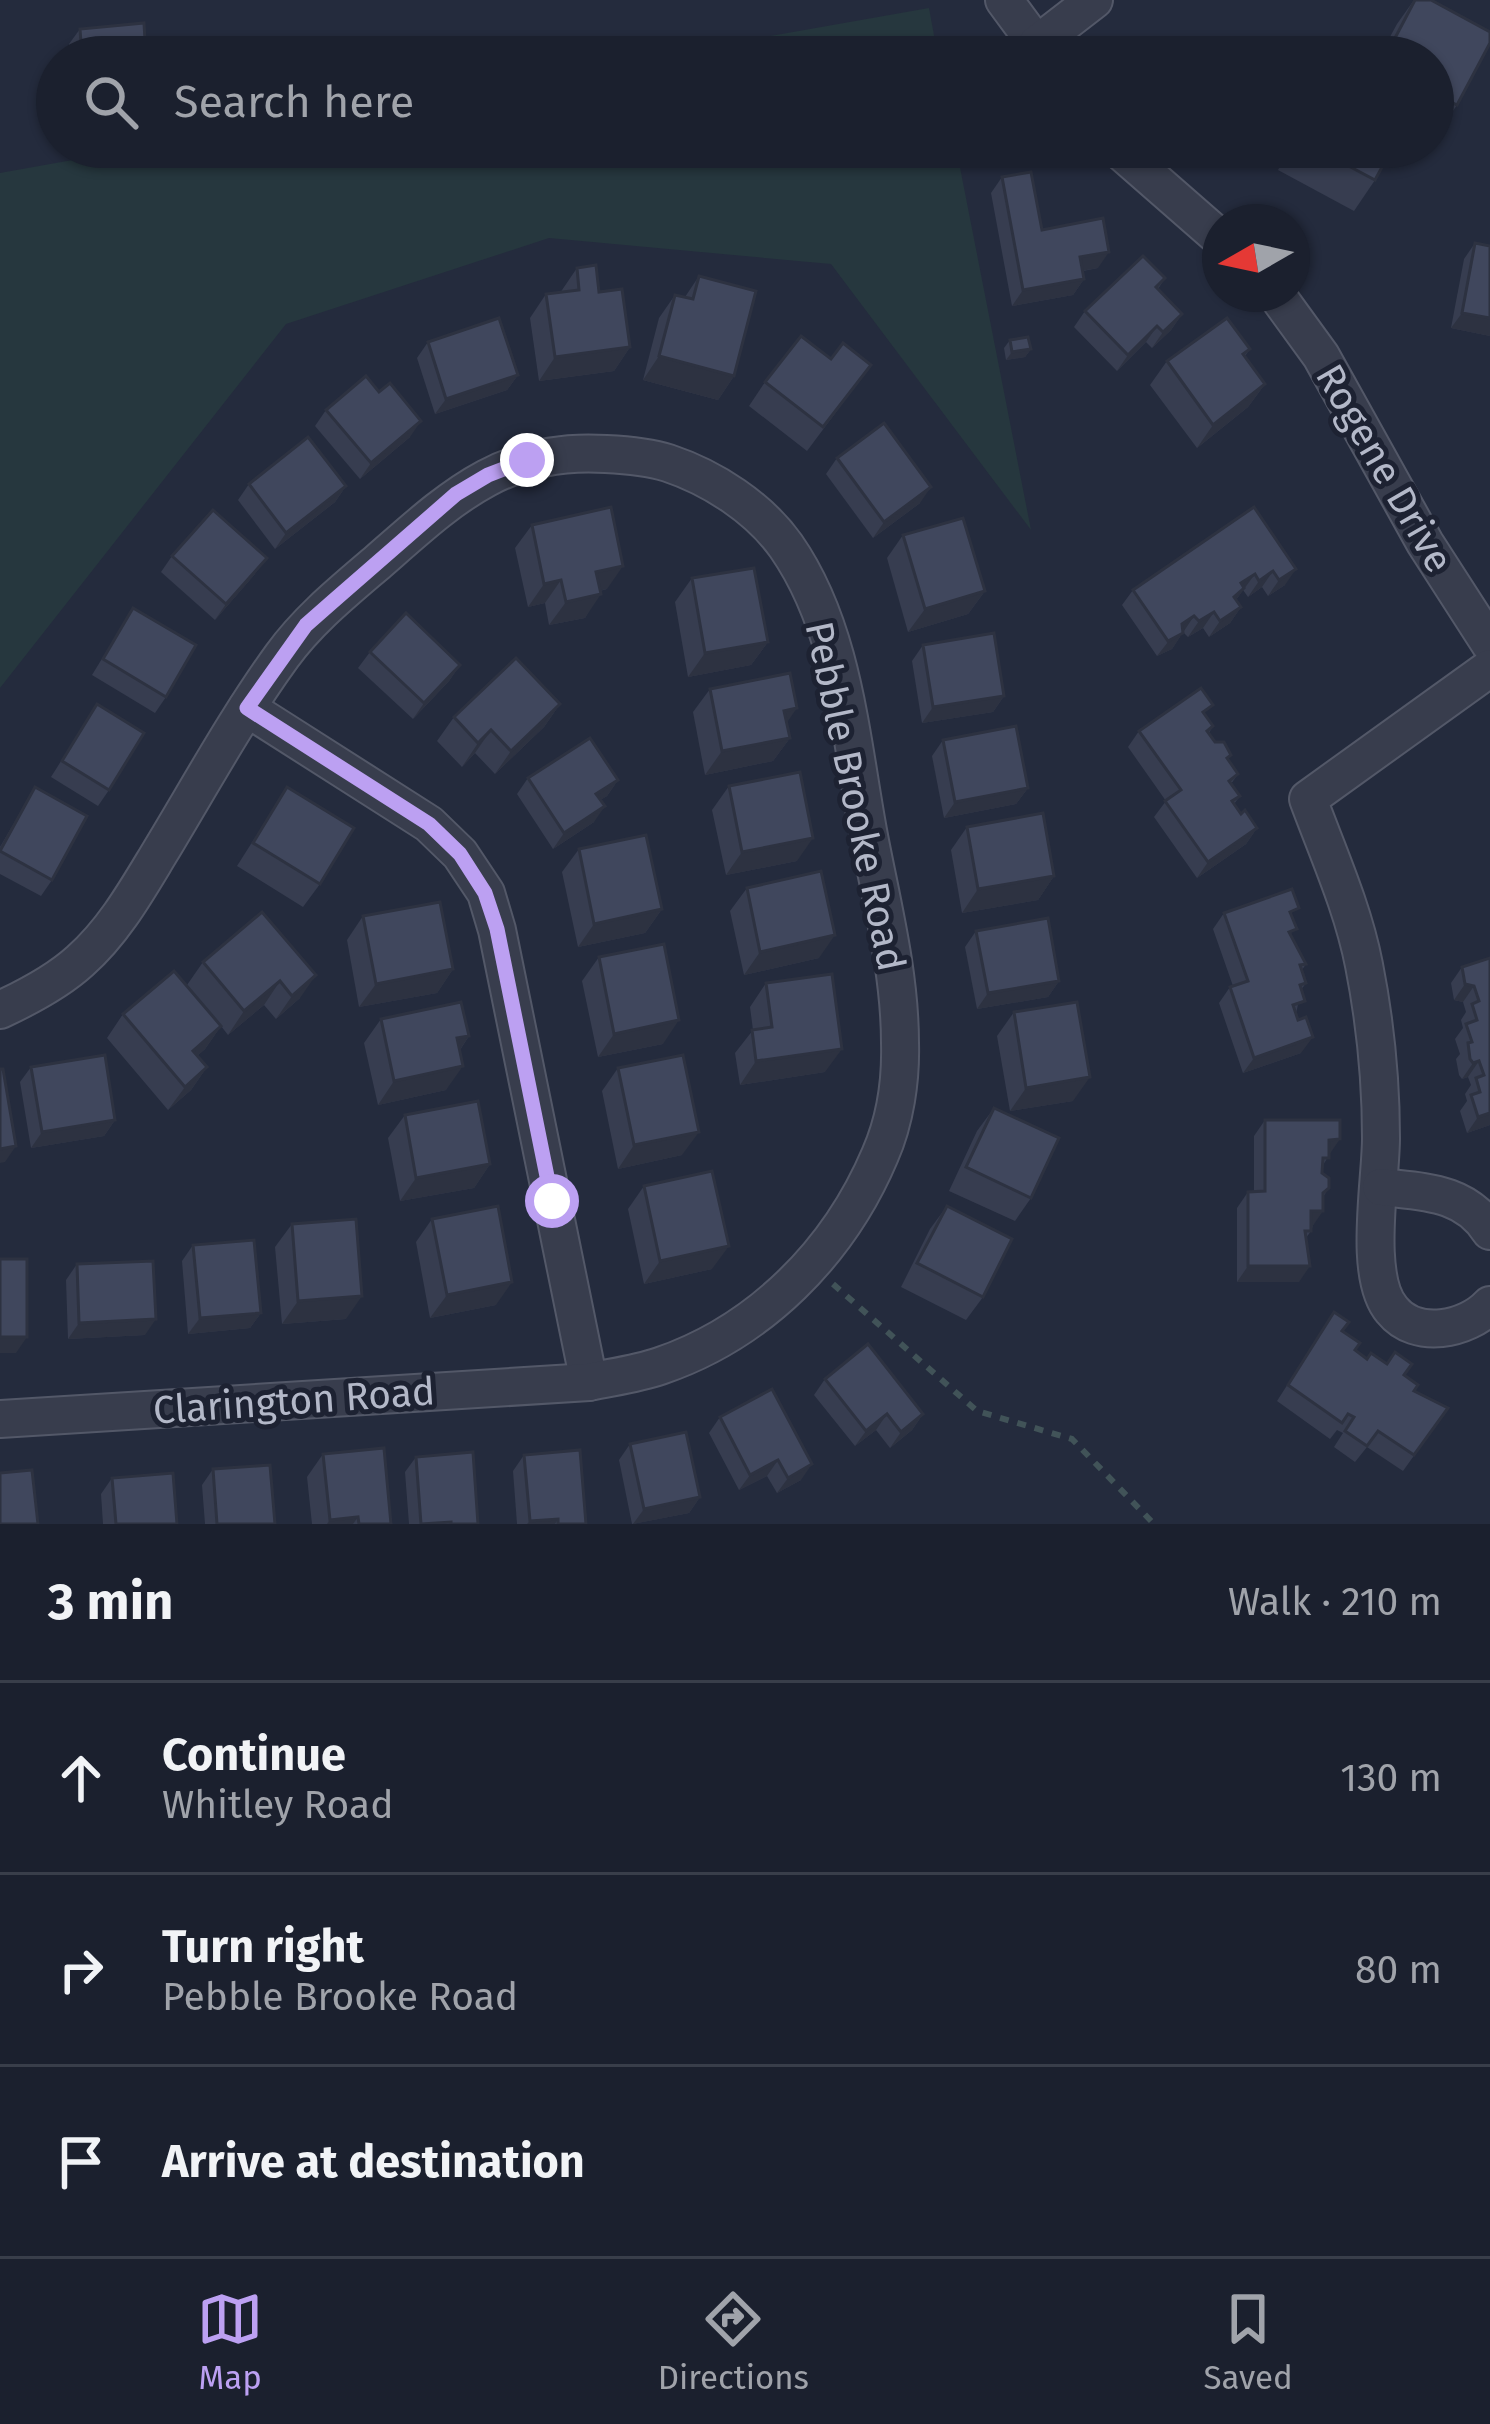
<!DOCTYPE html>
<html lang="en">
<head>
<meta charset="utf-8">
<style>
	:root { --surface:#1b202e; --page:#242836; --text:#f1f3f6; --muted:#a0a3aa; --line:#393e4a; --accent:#bca0f2 }
	body { margin:0; font-family:"Fira Sans",sans-serif; background:var(--page); color:var(--text) }
	.compass { position:absolute; left:1202px; top:204px; width:108px; height:108px; border-radius:50%; background:var(--surface); box-shadow:0 3px 9px #0004; rotate:261deg }
	.stop { position:absolute; width:36px; height:36px; margin:-27px; border:9px solid #bca0f2; border-radius:50%; background:#fff }
	.stop.end { background:#bca0f2; border-color:#fff; box-shadow:0 3px 12px #0008 }
	.list { margin:0; padding:0; list-style:none }
	h2 { display:flex; justify-content:space-between; align-items:center; height:156px; margin:0; padding:0 48px; font-size:51px }
	h2 small { font-size:39px; font-weight:400; color:var(--muted) }
	.list li { display:grid; grid-template-columns:78px 1fr auto; gap:36px; align-items:center; box-sizing:border-box; height:192px; padding:0 48px; border-top:3px solid var(--line) }
	.list b { display:block; font-size:45px; white-space:nowrap }
	.list p { margin:0; font-size:39px; white-space:nowrap; color:var(--muted) }
	.list em { font-size:39px; font-style:normal; color:var(--muted) }
	.icon { flex:none; width:66px; height:66px; fill:none; stroke:currentColor; stroke-width:2; stroke-linecap:round; stroke-linejoin:round }
	.map { position:relative; flex:none; width:1490px; height:1524px; overflow:hidden }
	.search { position:absolute; background:var(--surface); box-shadow:0 3px 9px #0004; left:36px; right:36px; top:36px; height:132px; display:flex; align-items:center; gap:30px; box-sizing:border-box; padding:0 42px; border-radius:66px; color:var(--muted); font-size:45px }
	.sheet { height:732px; background:var(--surface) }
	nav { display:flex; justify-content:space-around; align-items:center; box-sizing:border-box; height:168px; border-top:3px solid var(--line); background:var(--surface); font-size:33px; color:var(--muted) }
	nav a { display:grid; justify-items:center; gap:6px }
	nav .on { color:var(--accent) }
	.map>svg:first-child { display:block }
</style>
</head>
<body>
<div class="map">
<svg width="1490" height="1524" viewBox="0 0 1490 1524">
	<rect width="100%" height="100%" fill="#242b3d"/>
	<!-- green -->
	<g fill="#26373e">
		<path d="M 929,8 L 938,57 L 652,57 Z"/>
		<path d="M 145,147 L 956,147 L 1031,530 L 831,264 L 549,238 L 286,324 L 0,688 L 0,173 Z"/>
	</g>
	<g fill="none" stroke-linecap="round" stroke-linejoin="round">
		<defs>
			<g id="minor">
				<path d="M 1004,0 L 1046,57"/>
				<path d="M 1037,44 L 1094,0"/>
				<path d="M 1116,147 L 1220,238"/>
				<path d="M 1276,294 L 1321,356 L 1425,543 L 1490,644"/>
				<path d="M 1490,668 L 1308,799 C 1328,853 1353,908 1364,965 C 1375,1021 1381,1081 1381,1138 C 1381,1181 1363,1277 1392,1310 C 1416,1340 1467,1330 1490,1305"/>
				<path d="M 247,708 L 429,824 L 460,854 L 486,893 L 497,930 L 589,1382"/>
				<path d="M 0,1010 C 28,997 57,982 80,961 C 114,931 137,890 160,852 C 200,786 237,718 282,656 C 309,619 344,591 379,561 C 451,498 503,447 606,454 C 627,455 649,457 668,463 C 713,478 759,508 786,546 C 844,629 851,740 869,836 C 882,904 900,973 900,1043 C 901,1080 895,1121 880,1155 C 839,1252 760,1332 660,1366 C 637,1374 612,1377 589,1382 L 0,1419"/>
				<path d="M 1381,1187 C 1422,1192 1465,1191 1490,1231"/>
			</g>
		</defs>
		<!-- minor casing -->
		<use href="#minor" stroke="#535868" stroke-width="40"/>
		<!-- path -->
		<path stroke="#415358" stroke-width="6" stroke-dasharray="9 9" stroke-linecap="butt" d="M 833,1284 L 977,1411 L 1072,1439 L 1154,1524"/>
		<!-- minor -->
		<use href="#minor" stroke="#383d4d" stroke-width="36"/>
	</g>
	<!-- wall -->
	<g fill="#373d50">
		<path d="M 1414,0 L 1431,0 L 1457,105 L 1436,136 L 1433,134 L 1433,57 L 1379,57 L 1397,24 Z"/>
		<path d="M 80,29 L 146,57 L 70,57 L 69,44 Z"/>
		<path d="M 1291,147 L 1393,147 L 1375,180 L 1354,211 L 1278,170 Z"/>
		<path d="M 1002,177 L 1042,230 L 1098,268 L 1083,271 L 1084,279 L 1073,295 L 1012,306 L 991,193 Z"/>
		<path d="M 1475,243 L 1490,336 L 1451,328 L 1464,259 Z"/>
		<path d="M 577,268 L 599,292 L 630,347 L 614,371 L 539,381 L 530,318 L 546,294 L 560,293 Z"/>
		<path d="M 699,276 L 734,376 L 718,400 L 643,380 L 659,318 L 675,295 L 685,297 Z"/>
		<path d="M 1165,278 L 1158,289 L 1182,314 L 1171,330 L 1152,348 L 1146,342 L 1117,371 L 1074,327 L 1085,311 Z"/>
		<path d="M 1010,340 L 1031,349 L 1025,357 L 1006,360 L 1004,348 Z"/>
		<path d="M 428,342 L 518,375 L 507,390 L 435,414 L 417,358 Z"/>
		<path d="M 1250,349 L 1245,356 L 1265,384 L 1248,407 L 1197,448 L 1150,385 L 1167,361 Z"/>
		<path d="M 765,382 L 854,388 L 807,451 L 749,406 Z"/>
		<path d="M 326,410 L 410,437 L 360,479 L 315,426 Z"/>
		<path d="M 837,458 L 920,503 L 873,538 L 826,474 Z"/>
		<path d="M 249,484 L 346,486 L 335,502 L 275,549 L 238,500 Z"/>
		<path d="M 1254,507 L 1285,585 L 1268,596 L 1262,587 L 1248,597 L 1243,590 L 1236,600 L 1241,607 L 1230,623 L 1209,637 L 1203,628 L 1188,637 L 1183,632 L 1172,649 L 1157,656 L 1122,605 L 1133,590 Z"/>
		<path d="M 532,525 L 607,589 L 600,591 L 585,618 L 549,625 L 545,603 L 528,607 L 515,548 Z"/>
		<path d="M 903,535 L 985,591 L 968,614 L 908,632 L 887,558 Z"/>
		<path d="M 172,556 L 255,574 L 215,620 L 161,572 Z"/>
		<path d="M 692,578 L 768,642 L 751,665 L 688,677 L 675,602 Z"/>
		<path d="M 133,608 L 166,697 L 155,713 L 92,675 Z"/>
		<path d="M 923,645 L 1004,696 L 993,712 L 922,723 L 912,661 Z"/>
		<path d="M 370,652 L 460,665 L 449,681 L 413,719 L 358,668 Z"/>
		<path d="M 710,689 L 787,723 L 790,738 L 773,761 L 705,775 L 693,712 Z"/>
		<path d="M 97,704 L 109,790 L 98,806 L 51,777 Z"/>
		<path d="M 560,704 L 544,727 L 495,774 L 475,753 L 462,767 L 437,741 L 454,717 Z"/>
		<path d="M 1206,716 L 1213,726 L 1209,733 L 1238,774 L 1231,784 L 1240,796 L 1234,804 L 1241,814 L 1257,828 L 1246,844 L 1197,878 L 1154,817 L 1166,801 L 1128,747 L 1139,731 Z"/>
		<path d="M 943,740 L 1028,788 L 1016,804 L 944,818 L 932,756 Z"/>
		<path d="M 528,778 L 618,780 L 607,796 L 600,800 L 594,822 L 553,849 L 517,794 Z"/>
		<path d="M 729,786 L 797,861 L 726,875 L 712,810 Z"/>
		<path d="M 35,787 L 52,880 L 41,896 L 0,874 L 0,847 Z"/>
		<path d="M 287,787 L 320,884 L 303,907 L 237,866 Z"/>
		<path d="M 967,827 L 1054,876 L 1038,900 L 962,913 L 951,850 Z"/>
		<path d="M 579,849 L 662,909 L 645,933 L 578,947 L 562,872 Z"/>
		<path d="M 747,888 L 819,958 L 744,975 L 730,911 Z"/>
		<path d="M 262,912 L 300,998 L 276,1019 L 264,1005 L 228,1035 L 221,1026 L 205,1049 L 197,1056 L 207,1067 L 191,1090 L 168,1110 L 107,1038 L 123,1014 L 187,985 L 203,962 Z"/>
		<path d="M 1224,913 L 1292,918 L 1291,937 L 1306,964 L 1302,970 L 1306,983 L 1301,990 L 1296,1014 L 1301,1053 L 1243,1073 L 1219,1003 L 1230,987 L 1233,986 L 1213,929 Z"/>
		<path d="M 363,916 L 453,969 L 437,993 L 359,1007 L 347,940 Z"/>
		<path d="M 976,931 L 1059,981 L 1048,997 L 977,1009 L 965,947 Z"/>
		<path d="M 599,957 L 663,1044 L 598,1057 L 582,981 Z"/>
		<path d="M 1490,958 L 1490,1125 L 1467,1133 L 1460,1111 L 1467,1101 L 1465,1094 L 1471,1085 L 1468,1077 L 1462,1079 L 1459,1075 L 1456,1059 L 1460,1054 L 1455,1039 L 1463,1028 L 1461,1020 L 1466,1012 L 1463,1002 L 1454,1000 L 1451,983 L 1462,967 Z"/>
		<path d="M 766,983 L 825,1072 L 740,1085 L 735,1053 L 753,1030 L 750,1007 Z"/>
		<path d="M 1014,1012 L 1073,1101 L 1010,1111 L 997,1036 Z"/>
		<path d="M 381,1019 L 469,1036 L 460,1050 L 446,1090 L 378,1105 L 364,1043 Z"/>
		<path d="M 31,1067 L 115,1120 L 104,1136 L 31,1148 L 20,1082 Z"/>
		<path d="M 618,1068 L 682,1155 L 618,1169 L 602,1091 Z"/>
		<path d="M 994,1108 L 1031,1198 L 1015,1221 L 949,1191 L 977,1131 Z"/>
		<path d="M 405,1115 L 490,1164 L 474,1188 L 400,1201 L 388,1138 Z"/>
		<path d="M 1265,1120 L 1329,1155 L 1322,1167 L 1322,1173 L 1329,1188 L 1323,1197 L 1311,1231 L 1306,1238 L 1299,1282 L 1237,1282 L 1237,1208 L 1248,1192 L 1254,1192 L 1254,1136 Z"/>
		<path d="M 644,1186 L 712,1269 L 644,1284 L 628,1209 Z"/>
		<path d="M 947,1206 L 983,1297 L 966,1320 L 901,1287 L 930,1229 Z"/>
		<path d="M 432,1219 L 496,1305 L 430,1318 L 416,1242 Z"/>
		<path d="M 292,1224 L 346,1319 L 282,1324 L 275,1247 Z"/>
		<path d="M 193,1245 L 261,1313 L 250,1328 L 188,1334 L 182,1261 Z"/>
		<path d="M 77,1264 L 145,1335 L 68,1339 L 66,1280 Z"/>
		<path d="M 1334,1312 L 1342,1331 L 1355,1350 L 1367,1359 L 1404,1375 L 1414,1391 L 1448,1408 L 1403,1471 L 1367,1447 L 1355,1462 L 1334,1447 L 1343,1433 L 1337,1430 L 1330,1439 L 1277,1401 Z"/>
		<path d="M 825,1379 L 923,1414 L 912,1430 L 890,1448 L 876,1430 L 855,1446 L 814,1395 Z"/>
		<path d="M 772,1389 L 801,1480 L 777,1493 L 767,1476 L 739,1490 L 709,1433 L 720,1417 Z"/>
		<path d="M 630,1444 L 700,1497 L 689,1513 L 632,1524 L 619,1460 Z"/>
		<path d="M 323,1454 L 391,1524 L 312,1524 L 307,1477 Z"/>
		<path d="M 524,1455 L 586,1524 L 517,1524 L 513,1471 Z"/>
		<path d="M 416,1457 L 478,1524 L 409,1524 L 405,1472 Z"/>
		<path d="M 213,1469 L 275,1524 L 205,1524 L 202,1485 Z"/>
		<path d="M 112,1478 L 177,1524 L 103,1524 L 101,1494 Z"/>
	</g>
	<!-- shaded-wall -->
	<g fill="#2d3241">
		<path d="M 1109,252 L 1098,268 L 1069,273 L 1080,257 Z"/>
		<path d="M 1084,279 L 1073,295 L 1012,306 L 1023,290 Z"/>
		<path d="M 1462,313 L 1490,318 L 1490,336 L 1451,328 Z"/>
		<path d="M 1182,314 L 1171,330 L 1152,348 L 1163,332 Z"/>
		<path d="M 1157,326 L 1146,342 L 1117,371 L 1128,355 Z"/>
		<path d="M 630,347 L 614,371 L 539,381 L 555,357 Z"/>
		<path d="M 1031,349 L 1025,357 L 1006,360 L 1012,352 Z"/>
		<path d="M 659,356 L 734,376 L 718,400 L 643,380 Z"/>
		<path d="M 518,375 L 507,390 L 435,414 L 446,399 Z"/>
		<path d="M 1265,384 L 1248,407 L 1197,448 L 1213,425 Z"/>
		<path d="M 421,421 L 410,437 L 360,479 L 371,463 Z"/>
		<path d="M 346,486 L 335,502 L 275,549 L 286,533 Z"/>
		<path d="M 931,487 L 920,503 L 873,538 L 884,522 Z"/>
		<path d="M 267,558 L 255,574 L 215,620 L 226,604 Z"/>
		<path d="M 623,566 L 607,589 L 579,595 L 596,572 Z"/>
		<path d="M 1296,569 L 1285,585 L 1268,596 L 1279,580 Z"/>
		<path d="M 1273,571 L 1262,587 L 1248,597 L 1259,581 Z"/>
		<path d="M 1255,574 L 1233,604 L 1223,613 L 1241,583 Z"/>
		<path d="M 561,580 L 545,603 L 528,607 L 544,584 Z"/>
		<path d="M 985,591 L 968,614 L 908,632 L 925,609 Z"/>
		<path d="M 601,594 L 585,618 L 549,625 L 566,602 Z"/>
		<path d="M 1241,607 L 1230,623 L 1209,637 L 1220,621 Z"/>
		<path d="M 1214,612 L 1203,628 L 1188,637 L 1199,621 Z"/>
		<path d="M 1194,616 L 1172,649 L 1157,656 L 1182,624 Z"/>
		<path d="M 768,642 L 751,665 L 688,677 L 705,653 Z"/>
		<path d="M 460,665 L 449,681 L 413,719 L 424,703 Z"/>
		<path d="M 1004,696 L 993,712 L 922,723 L 933,707 Z"/>
		<path d="M 560,704 L 544,727 L 495,774 L 511,751 Z"/>
		<path d="M 797,708 L 781,731 L 784,711 Z"/>
		<path d="M 491,730 L 475,753 L 462,767 L 478,743 Z"/>
		<path d="M 790,738 L 773,761 L 705,775 L 722,751 Z"/>
		<path d="M 618,780 L 607,796 L 585,810 L 596,794 Z"/>
		<path d="M 1028,788 L 1016,804 L 944,818 L 955,802 Z"/>
		<path d="M 605,806 L 594,822 L 553,849 L 564,833 Z"/>
		<path d="M 1257,828 L 1246,844 L 1197,878 L 1208,862 Z"/>
		<path d="M 813,838 L 797,861 L 726,875 L 742,852 Z"/>
		<path d="M 1054,876 L 1038,900 L 962,913 L 978,889 Z"/>
		<path d="M 662,909 L 645,933 L 578,947 L 594,924 Z"/>
		<path d="M 835,935 L 819,958 L 744,975 L 760,952 Z"/>
		<path d="M 453,969 L 437,993 L 359,1007 L 376,984 Z"/>
		<path d="M 316,975 L 300,998 L 276,1019 L 292,996 Z"/>
		<path d="M 280,981 L 264,1005 L 228,1035 L 244,1011 Z"/>
		<path d="M 1059,981 L 1048,997 L 977,1009 L 988,993 Z"/>
		<path d="M 1465,984 L 1474,986 L 1463,1002 L 1454,1000 Z"/>
		<path d="M 679,1020 L 663,1044 L 598,1057 L 614,1034 Z"/>
		<path d="M 221,1026 L 205,1049 L 177,1074 L 193,1051 Z"/>
		<path d="M 469,1036 L 453,1060 L 457,1038 Z"/>
		<path d="M 1313,1037 L 1301,1053 L 1243,1073 L 1254,1058 Z"/>
		<path d="M 842,1049 L 825,1072 L 740,1085 L 756,1061 Z"/>
		<path d="M 1479,1061 L 1468,1077 L 1462,1079 L 1473,1063 Z"/>
		<path d="M 463,1066 L 446,1090 L 378,1105 L 394,1081 Z"/>
		<path d="M 207,1067 L 191,1090 L 168,1110 L 185,1087 Z"/>
		<path d="M 1090,1077 L 1073,1101 L 1010,1111 L 1026,1088 Z"/>
		<path d="M 1490,1113 L 1490,1125 L 1467,1133 L 1478,1117 Z"/>
		<path d="M 115,1120 L 104,1136 L 31,1148 L 42,1132 Z"/>
		<path d="M 699,1132 L 682,1155 L 618,1169 L 634,1145 Z"/>
		<path d="M 1340,1139 L 1329,1155 L 1329,1140 Z"/>
		<path d="M 16,1146 L 5,1162 L 0,1163 L 0,1149 Z"/>
		<path d="M 490,1164 L 474,1188 L 400,1201 L 416,1178 Z"/>
		<path d="M 1311,1211 L 1323,1211 L 1312,1227 L 1300,1227 Z"/>
		<path d="M 729,1246 L 712,1269 L 644,1284 L 660,1261 Z"/>
		<path d="M 1248,1266 L 1310,1266 L 1299,1282 L 1237,1282 Z"/>
		<path d="M 512,1282 L 496,1305 L 430,1318 L 447,1295 Z"/>
		<path d="M 362,1296 L 346,1319 L 282,1324 L 298,1301 Z"/>
		<path d="M 261,1313 L 250,1328 L 188,1334 L 200,1318 Z"/>
		<path d="M 156,1319 L 145,1335 L 68,1339 L 79,1323 Z"/>
		<path d="M 0,1337 L 27,1337 L 16,1353 L 0,1353 Z"/>
		<path d="M 887,1414 L 876,1430 L 855,1446 L 866,1431 Z"/>
		<path d="M 923,1414 L 912,1430 L 890,1448 L 901,1432 Z"/>
		<path d="M 778,1460 L 767,1476 L 739,1490 L 750,1475 Z"/>
		<path d="M 812,1464 L 801,1480 L 777,1493 L 788,1478 Z"/>
		<path d="M 700,1497 L 689,1513 L 633,1524 L 644,1509 Z"/>
		<path d="M 358,1517 L 353,1524 L 327,1524 L 330,1520 Z"/>
		<path d="M 558,1519 L 555,1524 L 527,1524 L 530,1521 Z"/>
	</g>
	<!-- building -->
	<g fill="#40475d" stroke="#2d3241" stroke-width="3">
		<path d="M 1415,0 L 1431,0 L 1490,32 L 1490,43 L 1457,105 L 1439,96 L 1435,104 L 1433,103 L 1433,57 L 1385,57 Z"/>
		<path d="M 144,23 L 146,57 L 82,57 L 80,29 Z"/>
		<path d="M 1313,147 L 1393,147 L 1375,180 Z"/>
		<path d="M 1031,172 L 1042,230 L 1103,218 L 1109,252 L 1080,257 L 1084,279 L 1023,290 L 1002,177 Z"/>
		<path d="M 1475,243 L 1490,246 L 1490,318 L 1462,313 Z"/>
		<path d="M 1143,256 L 1165,278 L 1156,287 L 1182,314 L 1163,332 L 1157,326 L 1128,355 L 1085,311 Z"/>
		<path d="M 596,265 L 599,292 L 622,289 L 630,347 L 555,357 L 546,294 L 579,290 L 577,268 Z"/>
		<path d="M 699,276 L 756,291 L 734,376 L 659,356 L 675,295 L 693,299 Z"/>
		<path d="M 499,318 L 518,375 L 446,399 L 428,342 Z"/>
		<path d="M 1227,318 L 1250,349 L 1243,354 L 1265,384 L 1213,425 L 1167,361 Z"/>
		<path d="M 801,336 L 831,359 L 843,343 L 871,365 L 823,427 L 765,382 Z"/>
		<path d="M 1028,337 L 1031,349 L 1012,352 L 1010,340 Z"/>
		<path d="M 366,376 L 379,392 L 390,383 L 421,421 L 371,463 L 326,410 Z"/>
		<path d="M 884,423 L 931,487 L 884,522 L 837,458 Z"/>
		<path d="M 308,437 L 346,486 L 286,533 L 249,484 Z"/>
		<path d="M 611,507 L 623,566 L 596,572 L 601,594 L 566,602 L 561,580 L 544,584 L 532,525 Z"/>
		<path d="M 1254,507 L 1296,569 L 1279,580 L 1273,571 L 1259,581 L 1255,574 L 1241,583 L 1244,588 L 1234,597 L 1241,607 L 1220,621 L 1214,612 L 1199,621 L 1194,616 L 1182,624 L 1183,633 L 1168,641 L 1133,590 Z"/>
		<path d="M 213,510 L 267,558 L 226,604 L 172,556 Z"/>
		<path d="M 963,518 L 985,591 L 925,609 L 903,535 Z"/>
		<path d="M 754,568 L 768,642 L 705,653 L 692,578 Z"/>
		<path d="M 133,608 L 196,645 L 166,697 L 103,659 Z"/>
		<path d="M 406,613 L 460,665 L 424,703 L 370,652 Z"/>
		<path d="M 994,633 L 1004,696 L 933,707 L 923,645 Z"/>
		<path d="M 516,658 L 560,704 L 511,751 L 491,730 L 478,743 L 454,717 Z"/>
		<path d="M 790,673 L 797,708 L 784,711 L 790,738 L 722,751 L 710,689 Z"/>
		<path d="M 1201,688 L 1213,705 L 1203,712 L 1213,726 L 1207,731 L 1215,742 L 1224,742 L 1231,755 L 1227,758 L 1238,774 L 1229,781 L 1240,796 L 1232,801 L 1241,814 L 1245,810 L 1257,828 L 1208,862 L 1165,801 L 1181,790 L 1139,731 Z"/>
		<path d="M 97,704 L 144,733 L 109,790 L 62,761 Z"/>
		<path d="M 1016,726 L 1028,788 L 955,802 L 943,740 Z"/>
		<path d="M 590,738 L 618,780 L 596,794 L 605,806 L 564,833 L 528,778 Z"/>
		<path d="M 800,772 L 813,838 L 742,852 L 729,786 Z"/>
		<path d="M 35,787 L 87,816 L 52,880 L 0,851 Z"/>
		<path d="M 287,787 L 354,828 L 320,884 L 253,843 Z"/>
		<path d="M 1043,813 L 1054,876 L 978,889 L 967,827 Z"/>
		<path d="M 646,835 L 662,909 L 594,924 L 579,849 Z"/>
		<path d="M 821,871 L 835,935 L 760,952 L 747,888 Z"/>
		<path d="M 1292,889 L 1299,908 L 1290,912 L 1297,929 L 1289,932 L 1306,964 L 1300,965 L 1306,983 L 1300,985 L 1305,1001 L 1293,1005 L 1298,1020 L 1306,1017 L 1313,1037 L 1254,1058 L 1230,987 L 1248,981 L 1224,913 Z"/>
		<path d="M 440,902 L 453,969 L 376,984 L 363,916 Z"/>
		<path d="M 262,912 L 316,975 L 292,996 L 280,981 L 244,1011 L 203,962 Z"/>
		<path d="M 1048,918 L 1059,981 L 988,993 L 976,931 Z"/>
		<path d="M 664,944 L 679,1020 L 614,1034 L 599,957 Z"/>
		<path d="M 1490,958 L 1490,1113 L 1478,1117 L 1471,1095 L 1480,1092 L 1476,1078 L 1484,1075 L 1479,1061 L 1473,1063 L 1470,1059 L 1468,1043 L 1472,1042 L 1466,1024 L 1477,1020 L 1472,1004 L 1479,1001 L 1474,986 L 1465,984 L 1462,967 Z"/>
		<path d="M 174,971 L 221,1026 L 193,1051 L 207,1067 L 185,1087 L 123,1014 Z"/>
		<path d="M 832,974 L 842,1049 L 756,1061 L 752,1030 L 772,1027 L 766,983 Z"/>
		<path d="M 461,1002 L 469,1036 L 457,1038 L 463,1066 L 394,1081 L 381,1019 Z"/>
		<path d="M 1077,1002 L 1090,1077 L 1026,1088 L 1014,1012 Z"/>
		<path d="M 105,1055 L 115,1120 L 42,1132 L 31,1067 Z"/>
		<path d="M 683,1055 L 699,1132 L 634,1145 L 618,1068 Z"/>
		<path d="M 0,1069 L 3,1069 L 16,1146 L 0,1149 Z"/>
		<path d="M 478,1101 L 490,1164 L 416,1178 L 405,1115 Z"/>
		<path d="M 994,1108 L 1059,1138 L 1031,1198 L 966,1167 Z"/>
		<path d="M 1265,1120 L 1340,1120 L 1340,1139 L 1329,1140 L 1329,1158 L 1323,1158 L 1322,1173 L 1329,1178 L 1329,1188 L 1323,1193 L 1323,1211 L 1311,1211 L 1311,1231 L 1305,1231 L 1310,1266 L 1248,1266 L 1248,1192 L 1265,1191 Z"/>
		<path d="M 712,1171 L 729,1246 L 660,1261 L 644,1186 Z"/>
		<path d="M 498,1206 L 512,1282 L 447,1295 L 432,1219 Z"/>
		<path d="M 947,1206 L 1012,1239 L 983,1297 L 917,1263 Z"/>
		<path d="M 356,1219 L 362,1296 L 298,1301 L 292,1224 Z"/>
		<path d="M 254,1240 L 261,1313 L 200,1318 L 193,1245 Z"/>
		<rect x="0" y="1259" width="27" height="78"/>
		<path d="M 153,1261 L 156,1319 L 79,1323 L 77,1264 Z"/>
		<path d="M 1334,1312 L 1349,1322 L 1342,1331 L 1360,1343 L 1355,1350 L 1367,1359 L 1371,1353 L 1387,1364 L 1395,1352 L 1412,1364 L 1404,1375 L 1418,1385 L 1414,1391 L 1448,1408 L 1414,1455 L 1378,1431 L 1367,1446 L 1345,1431 L 1354,1417 L 1348,1414 L 1342,1423 L 1288,1385 Z"/>
		<path d="M 868,1344 L 923,1414 L 901,1432 L 887,1414 L 866,1431 L 825,1379 Z"/>
		<path d="M 772,1389 L 812,1464 L 788,1478 L 778,1460 L 750,1475 L 720,1417 Z"/>
		<path d="M 686,1432 L 700,1497 L 644,1509 L 630,1444 Z"/>
		<path d="M 384,1448 L 391,1524 L 359,1524 L 358,1517 L 330,1520 L 323,1454 Z"/>
		<path d="M 580,1450 L 586,1524 L 558,1524 L 558,1519 L 530,1521 L 524,1455 Z"/>
		<path d="M 473,1452 L 478,1524 L 451,1524 L 451,1522 L 421,1524 L 416,1457 Z"/>
		<path d="M 270,1465 L 275,1524 L 217,1524 L 213,1469 Z"/>
		<path d="M 32,1470 L 38,1524 L 0,1524 L 0,1473 Z"/>
		<path d="M 173,1473 L 177,1524 L 116,1524 L 112,1478 Z"/>
	</g>
	<g fill="none" stroke-linecap="round" stroke-linejoin="round">
		<!-- route -->
		<path stroke="#bca0f2" stroke-width="15" d="M 527,460 L 488,475 L 456,494 L 331,603 L 306,625 L 247,708 L 429,824 L 460,854 L 485,893 L 497,929 L 552,1201"/>
	</g>
	<g text-anchor="middle" stroke-width="10" stroke-linejoin="round" paint-order="stroke">
		<!-- street labels -->
		<g font-size="39" fill="#b3b8c8" stroke="#1d2232">
			<text transform="translate(1385 468) rotate(60)" y="14">Rogene Drive</text>
			<text transform="translate(856 796) rotate(78)" y="14">Pebble Brooke Road</text>
			<text transform="translate(294 1400) rotate(-4)" y="14">Clarington Road</text>
		</g>
	</g>
</svg>
<svg class="compass" viewBox="-18 -18 36 36"><path d="M0-13l5 13h-10z" fill="#e53935"/><path d="M0 13l5-13h-10z" fill="#a0a3aa"/></svg>
<div class="stop" style="left:552px;top:1201px"></div>
<div class="stop end" style="left:527px;top:460px"></div>
<div class="search"><svg class="icon" aria-label="search" viewBox="0 0 24 24"><circle cx="10" cy="10" r="6"/><path d="M15 15l6 6"/></svg>Search here</div>
</div>
<section class="sheet">
<h2>3 min<small>Walk · 210 m</small></h2>
<ul class="list">
<li><svg class="icon" aria-label="ahead" viewBox="0 0 24 24"><path d="M12 20V5M6 11l6-6 6 6"/></svg><div><b>Continue</b><p>Whitley Road</p></div><em>130 m</em></li>
<li><svg class="icon" aria-label="right" viewBox="0 0 24 24"><path d="M7 20v-9h11M14 6l5 5-5 5"/></svg><div><b>Turn right</b><p>Pebble Brooke Road</p></div><em>80 m</em></li>
<li><svg class="icon" aria-label="arrive" viewBox="0 0 24 24"><path d="M6 21V4h12l-3 4 3 4H6"/></svg><div><b>Arrive at destination</b></div></li>
</ul>
</section>
<nav>
<a class="on"><svg class="icon" aria-label="map" viewBox="0 0 24 24"><path d="M3 6l6-2 6 2 6-2v14l-6 2-6-2-6 2zM9 4v14M15 6v14"/></svg>Map</a>
<a><svg class="icon" aria-label="directions" viewBox="0 0 24 24"><path d="M12 3l9 9-9 9-9-9zM9 14v-3h6M13 9l2 2-2 2"/></svg>Directions</a>
<a><svg class="icon" aria-label="saved" viewBox="0 0 24 24"><path d="M7 4h10v16l-5-4-5 4z"/></svg>Saved</a>
</nav>
</body>
</html>
